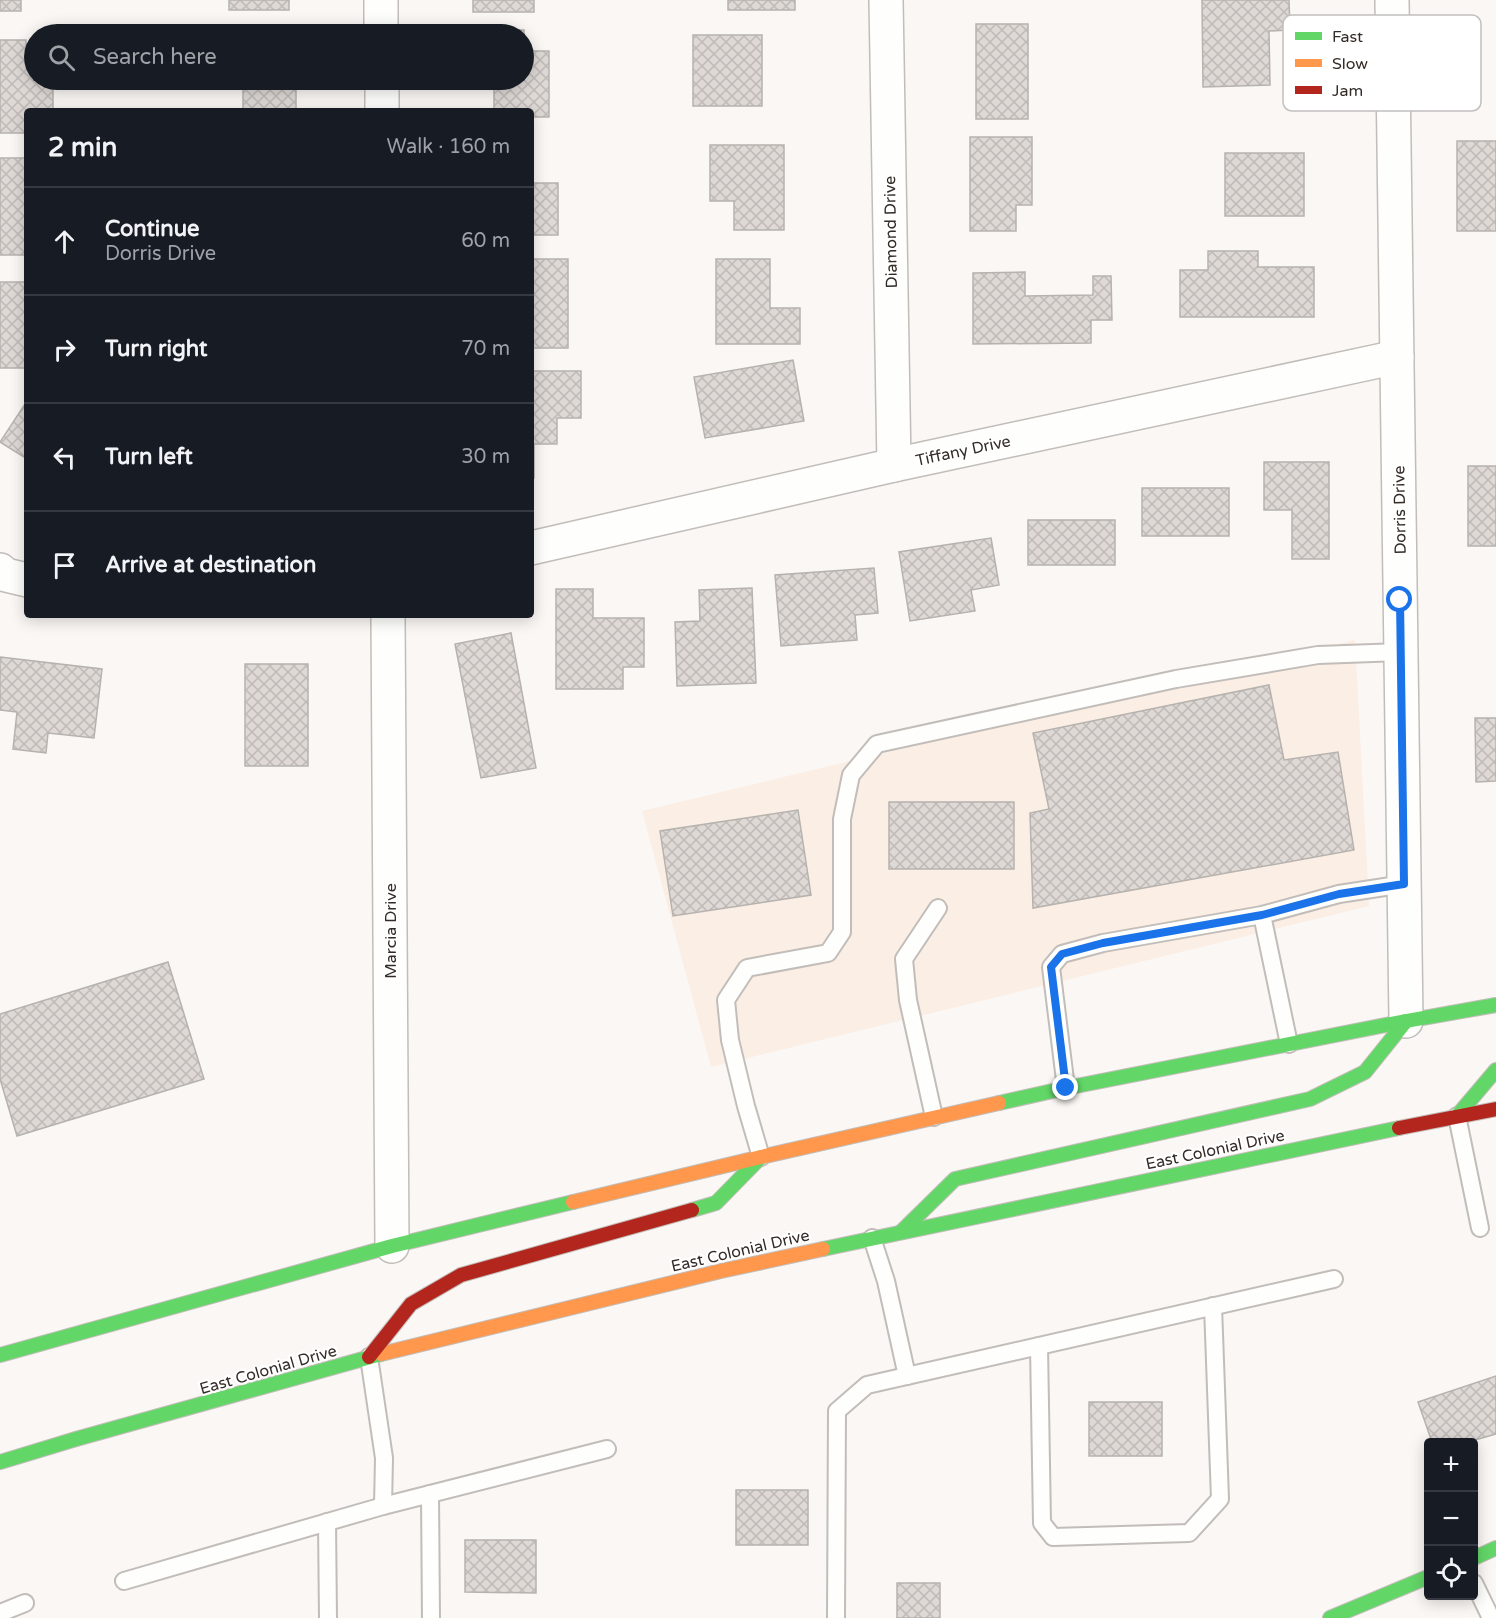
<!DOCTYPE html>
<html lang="en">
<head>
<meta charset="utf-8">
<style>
	:root { --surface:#171b24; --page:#242831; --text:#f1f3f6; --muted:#9ea1a6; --line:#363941 }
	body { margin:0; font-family:"Varela Round",sans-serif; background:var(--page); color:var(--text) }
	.controls { position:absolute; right:18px; bottom:18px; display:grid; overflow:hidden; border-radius:6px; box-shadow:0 3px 15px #0003 }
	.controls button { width:54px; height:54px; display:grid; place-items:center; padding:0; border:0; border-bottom:2px solid var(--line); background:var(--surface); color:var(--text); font:30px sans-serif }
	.stop { position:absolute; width:18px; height:18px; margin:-14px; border:4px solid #1a73e8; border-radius:50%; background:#fff }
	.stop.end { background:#1a73e8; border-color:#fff; box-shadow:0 2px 6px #0008 }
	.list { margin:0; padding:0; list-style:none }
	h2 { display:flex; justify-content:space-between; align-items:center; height:78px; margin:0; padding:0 24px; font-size:26px }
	h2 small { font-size:20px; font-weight:400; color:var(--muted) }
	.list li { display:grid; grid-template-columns:39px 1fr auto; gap:18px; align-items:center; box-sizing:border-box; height:108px; padding:0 24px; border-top:2px solid var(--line) }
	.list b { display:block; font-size:22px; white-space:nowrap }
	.list p { margin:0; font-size:20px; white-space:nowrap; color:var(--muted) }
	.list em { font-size:20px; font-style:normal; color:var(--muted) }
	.icon { flex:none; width:33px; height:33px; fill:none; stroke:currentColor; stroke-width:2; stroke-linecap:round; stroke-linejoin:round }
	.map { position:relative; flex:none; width:1496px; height:1618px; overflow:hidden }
	.search { position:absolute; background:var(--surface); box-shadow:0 3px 15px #0003; left:24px; top:24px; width:510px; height:66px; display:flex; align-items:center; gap:15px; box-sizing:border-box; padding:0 21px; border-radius:33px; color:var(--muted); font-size:22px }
	.panel { position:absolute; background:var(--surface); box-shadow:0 3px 15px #0003; left:24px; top:108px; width:510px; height:510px; border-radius:6px }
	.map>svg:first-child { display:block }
</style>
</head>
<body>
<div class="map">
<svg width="1496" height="1618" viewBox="0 0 1496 1618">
	<defs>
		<pattern id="building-cross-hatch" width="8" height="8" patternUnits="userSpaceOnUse" patternTransform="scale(1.5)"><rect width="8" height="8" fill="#ded9d5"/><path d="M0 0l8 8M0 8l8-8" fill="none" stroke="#bfbab7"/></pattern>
	</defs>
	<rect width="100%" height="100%" fill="#faf7f4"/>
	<!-- built -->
	<path fill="#fbeee5" d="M 1355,640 L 1369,906 L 711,1067 L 642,811 Z"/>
	<!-- building -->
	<g fill="url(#building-cross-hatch)" stroke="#b6b2ae" stroke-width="1.5">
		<rect x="0" y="0" width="21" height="11"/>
		<rect x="229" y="0" width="60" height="10"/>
		<rect x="473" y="0" width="61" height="12"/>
		<rect x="728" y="0" width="67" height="10"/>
		<path d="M 1202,0 L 1289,0 L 1290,30 L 1269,31 L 1270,85 L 1203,87 Z"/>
		<rect x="976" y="24" width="52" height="95"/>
		<path d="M 469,30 L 524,30 L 524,51 L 549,51 L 549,117 L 531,117 L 531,111 L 494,111 L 494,80 L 524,80 L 524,34 L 469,34 Z"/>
		<rect x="243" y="32" width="53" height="2"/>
		<rect x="693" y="35" width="69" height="71"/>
		<path d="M 0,40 L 26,40 L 26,68 L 34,68 L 34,80 L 53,80 L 53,111 L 27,111 L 27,133 L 0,133 Z"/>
		<rect x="243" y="80" width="53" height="31"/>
		<path d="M 970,137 L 1032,137 L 1032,205 L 1016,205 L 1016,231 L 970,231 Z"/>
		<rect x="1457" y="141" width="39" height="90"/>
		<path d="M 710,145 L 784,145 L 784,230 L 734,230 L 734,201 L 710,201 Z"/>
		<path d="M 531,150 L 531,183 L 558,183 L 558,235 L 531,235 Z"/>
		<rect x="1225" y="153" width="79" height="63"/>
		<rect x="0" y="158" width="27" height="97"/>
		<path d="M 1208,251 L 1258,251 L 1258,267 L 1314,267 L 1314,317 L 1180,317 L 1180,270 L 1208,270 Z"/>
		<rect x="531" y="259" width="37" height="89"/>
		<path d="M 716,259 L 770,259 L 770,308 L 800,308 L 800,344 L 716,344 Z"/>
		<path d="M 1025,272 L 1025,296 L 1093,295 L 1093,276 L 1111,276 L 1112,320 L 1091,320 L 1091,343 L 973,344 L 973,273 Z"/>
		<rect x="0" y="282" width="27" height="86"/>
		<path d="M 793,360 L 804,421 L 705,438 L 694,377 Z"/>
		<path d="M 531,371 L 581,371 L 581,418 L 557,418 L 557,444 L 534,444 L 534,478 L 531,478 Z"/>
		<path d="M 27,401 L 27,459 L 0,442 Z"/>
		<path d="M 1264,462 L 1329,462 L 1329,559 L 1292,559 L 1292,510 L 1264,510 Z"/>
		<rect x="1468" y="466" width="28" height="80"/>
		<rect x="1142" y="488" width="87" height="48"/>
		<rect x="1028" y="520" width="87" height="45"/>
		<path d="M 991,538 L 999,585 L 971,590 L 975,611 L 910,621 L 899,552 Z"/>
		<path d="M 874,568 L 878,613 L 855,615 L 857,640 L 781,646 L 775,575 Z"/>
		<path d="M 752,588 L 756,683 L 677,686 L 675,622 L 700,621 L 699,590 Z"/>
		<path d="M 556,589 L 593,589 L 593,618 L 644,618 L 644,667 L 623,667 L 623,689 L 556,689 Z"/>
		<path d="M 511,633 L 536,768 L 481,778 L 455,644 Z"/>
		<path d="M 0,657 L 102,669 L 94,738 L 48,733 L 46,753 L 13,749 L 17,712 L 0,710 Z"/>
		<rect x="245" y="664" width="63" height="102"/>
		<path d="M 1269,685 L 1284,760 L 1338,752 L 1354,850 L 1033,908 L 1030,813 L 1049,809 L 1033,733 Z"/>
		<path d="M 1475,718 L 1496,718 L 1496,781 L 1476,782 Z"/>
		<rect x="889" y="802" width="125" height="67"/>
		<path d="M 798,810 L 811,895 L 673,916 L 660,831 Z"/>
		<path d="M 168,962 L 204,1079 L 17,1136 L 0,1079 L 0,1014 Z"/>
		<path d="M 1496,1376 L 1496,1434 L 1468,1442 L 1432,1442 L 1418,1402 Z"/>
		<rect x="1089" y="1402" width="73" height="54"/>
		<rect x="736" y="1490" width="72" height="55"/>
		<path d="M 465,1540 L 536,1540 L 536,1593 L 465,1592 Z"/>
		<rect x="897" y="1583" width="43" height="35"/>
	</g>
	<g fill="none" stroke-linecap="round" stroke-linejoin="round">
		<defs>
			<g id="lane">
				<path d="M 1262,915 L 1289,1044"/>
				<path d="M 1066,1088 L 1051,967 L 1062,954 L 1103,943 L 1262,915 L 1339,894 L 1404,884"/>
				<path d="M 1457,1116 L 1480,1228"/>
				<path d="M 934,1117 L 908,1000 L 904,959 L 938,908"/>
				<path d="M 761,1157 L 746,1106 L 730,1040 L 726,1000 L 747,968 L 828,953 L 842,932 L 842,819 L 851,775 L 877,744 L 1176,679 L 1318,655 L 1401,652"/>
				<path d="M 872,1238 L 886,1281 L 907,1376"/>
				<path d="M 1039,1346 L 1042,1523 L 1053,1537 L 1189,1533 L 1220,1499 L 1213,1306"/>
				<path d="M 369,1357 L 384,1458 L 383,1506"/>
				<path d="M 430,1494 L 431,1618"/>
				<path d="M 327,1522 L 328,1618"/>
				<path d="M 124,1581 L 383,1506 L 607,1449"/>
				<path d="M 1474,1583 L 1491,1618"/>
				<path d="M 0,1613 L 25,1603"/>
				<path d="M 836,1618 L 837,1411 L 867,1385 L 1334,1279"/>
			</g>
			<g id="street">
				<path d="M 381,0 L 381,34"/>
				<path d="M 886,0 L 894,465"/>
				<path d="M 1392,0 L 1406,1021"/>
				<path d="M 382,80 L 382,111"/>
				<path d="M 531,548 L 894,465 L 1397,357"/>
				<path d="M 0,570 L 6,575 L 27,580"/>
				<path d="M 388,615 L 392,1246"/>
			</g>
			<g id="fast">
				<path d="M 999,1103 L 1066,1088 L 1406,1021 L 1496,1005"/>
				<path d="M 1457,1116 L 1496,1070"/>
				<path d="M 692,1210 L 716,1203 L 761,1157"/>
				<path d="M 902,1231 L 955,1179 L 1310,1099 L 1365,1072 L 1406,1021"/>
				<path d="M 823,1249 L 1399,1128"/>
				<path d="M 0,1355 L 392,1246 L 573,1202"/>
				<path d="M 0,1462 L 76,1439 L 381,1354"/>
				<path d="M 1474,1558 L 1496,1548"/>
				<path d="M 1330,1618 L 1428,1577"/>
			</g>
			<g id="slow">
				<path d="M 573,1202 L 761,1157 L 999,1103"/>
				<path d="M 381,1354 L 721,1271 L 823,1249"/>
			</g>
			<g id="jam">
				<path d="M 1399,1128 L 1496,1109"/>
				<path d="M 369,1357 L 411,1304 L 461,1275 L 692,1210"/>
			</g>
		</defs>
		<!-- lane casing -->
		<use href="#lane" stroke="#c2bdb9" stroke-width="20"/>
		<!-- street casing -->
		<use href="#street" stroke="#c2bdb9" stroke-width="36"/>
		<!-- fast casing -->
		<use href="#fast" stroke="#c2bdb9" stroke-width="16"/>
		<!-- slow casing -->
		<use href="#slow" stroke="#c2bdb9" stroke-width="16"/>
		<!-- jam casing -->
		<use href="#jam" stroke="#c2bdb9" stroke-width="16"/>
		<!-- lane -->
		<use href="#lane" stroke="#fefefd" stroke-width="16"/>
		<!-- street -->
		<use href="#street" stroke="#fefefd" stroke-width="33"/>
		<!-- fast -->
		<use href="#fast" stroke="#63d668" stroke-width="14"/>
		<!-- slow -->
		<use href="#slow" stroke="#ff974d" stroke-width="14"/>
		<!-- jam -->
		<use href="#jam" stroke="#b3261e" stroke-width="14"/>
	</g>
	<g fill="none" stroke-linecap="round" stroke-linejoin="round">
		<!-- route -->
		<path stroke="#1a73e8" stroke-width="8" d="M 1066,1088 L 1051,967 L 1062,954 L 1103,943 L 1262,915 L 1339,894 L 1404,884 L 1400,600"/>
	</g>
	<g text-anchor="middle" stroke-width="4.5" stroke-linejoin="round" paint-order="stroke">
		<!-- street labels -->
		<g font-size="16" fill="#332b26" stroke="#fff">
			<text transform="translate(890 232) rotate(-91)" y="6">Diamond Drive</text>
			<text transform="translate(963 450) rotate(-12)" y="6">Tiffany Drive</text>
			<text transform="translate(1399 510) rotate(-91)" y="6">Dorris Drive</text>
			<text transform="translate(390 931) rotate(-90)" y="6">Marcia Drive</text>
			<text transform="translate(1215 1149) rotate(-12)" y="6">East Colonial Drive</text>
			<text transform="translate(740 1250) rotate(-13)" y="6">East Colonial Drive</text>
			<text transform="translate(268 1369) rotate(-16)" y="6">East Colonial Drive</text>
		</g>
	</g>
	<!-- legend -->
	<rect x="1283" y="15" width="198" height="96" rx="9" fill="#fff" stroke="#c2bfbe" stroke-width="1.5"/>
	<rect x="1295" y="32" width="27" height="8" fill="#63d668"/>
	<rect x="1295" y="59" width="27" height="8" fill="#ff974d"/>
	<rect x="1295" y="86" width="27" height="8" fill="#b3261e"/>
	<g font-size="16" fill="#332b26">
		<text x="1332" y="42">Fast</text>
		<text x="1332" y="69">Slow</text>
		<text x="1332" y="96">Jam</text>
	</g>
</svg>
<div class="controls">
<button>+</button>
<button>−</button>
<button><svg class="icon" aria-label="locate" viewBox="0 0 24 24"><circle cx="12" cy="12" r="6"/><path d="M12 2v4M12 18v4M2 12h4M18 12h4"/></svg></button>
</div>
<div class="stop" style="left:1400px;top:600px"></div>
<div class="stop end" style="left:1066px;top:1088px"></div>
<div class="search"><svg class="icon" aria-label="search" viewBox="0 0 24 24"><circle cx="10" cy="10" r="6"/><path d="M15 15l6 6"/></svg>Search here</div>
<section class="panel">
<h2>2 min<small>Walk · 160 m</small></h2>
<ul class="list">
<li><svg class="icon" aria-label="ahead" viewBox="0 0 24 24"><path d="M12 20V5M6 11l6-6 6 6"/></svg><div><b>Continue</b><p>Dorris Drive</p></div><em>60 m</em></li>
<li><svg class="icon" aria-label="right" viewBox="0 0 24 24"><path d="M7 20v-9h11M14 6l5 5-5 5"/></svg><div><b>Turn right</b></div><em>70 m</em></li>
<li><svg class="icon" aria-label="left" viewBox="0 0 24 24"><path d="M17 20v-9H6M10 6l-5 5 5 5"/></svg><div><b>Turn left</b></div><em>30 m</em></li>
<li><svg class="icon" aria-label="arrive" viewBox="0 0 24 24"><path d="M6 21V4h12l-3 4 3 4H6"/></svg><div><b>Arrive at destination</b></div></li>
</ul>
</section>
</div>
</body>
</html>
